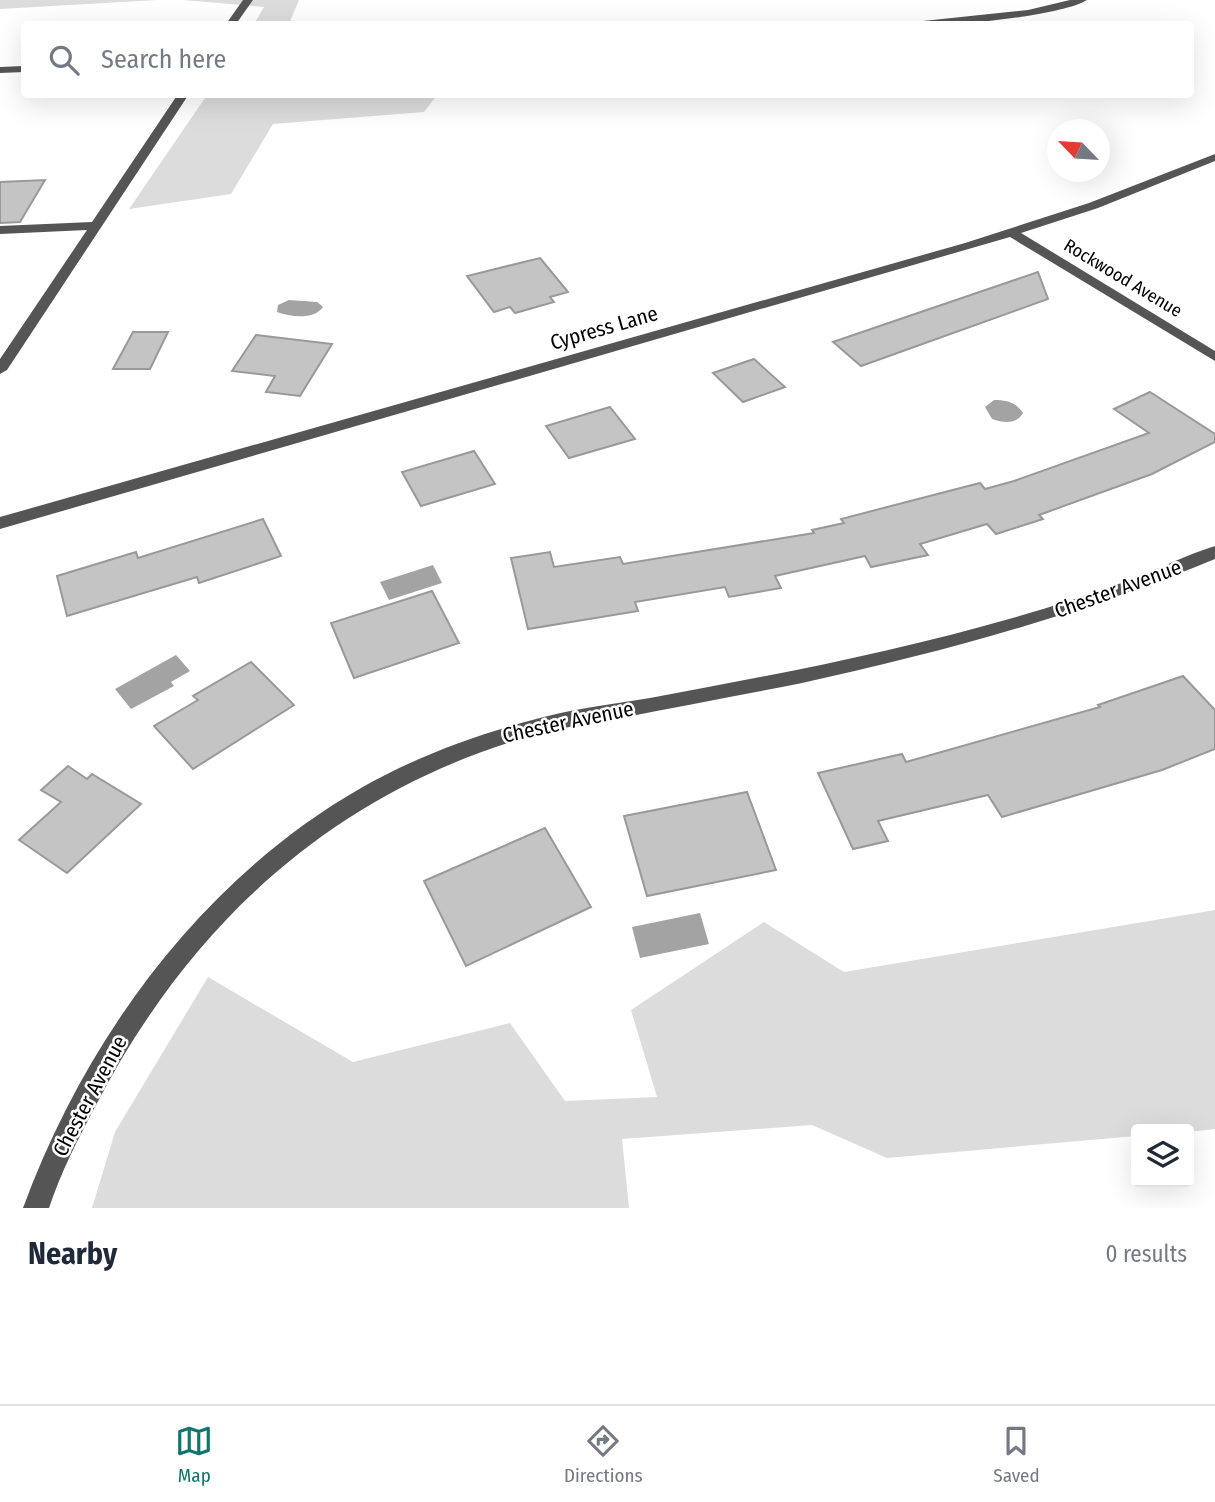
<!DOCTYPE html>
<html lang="en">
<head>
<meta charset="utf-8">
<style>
	:root { --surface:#fff; --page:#f6f6f7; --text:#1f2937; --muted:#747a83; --line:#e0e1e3; --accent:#0f766e }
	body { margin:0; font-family:"Fira Sans Condensed",sans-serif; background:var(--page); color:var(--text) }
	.controls { position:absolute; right:21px; bottom:21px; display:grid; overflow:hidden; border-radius:7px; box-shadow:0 7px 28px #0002 }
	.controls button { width:63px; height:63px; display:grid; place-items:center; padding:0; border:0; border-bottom:2px solid var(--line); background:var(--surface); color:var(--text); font:35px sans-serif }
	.compass { position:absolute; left:1047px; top:119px; width:63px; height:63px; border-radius:50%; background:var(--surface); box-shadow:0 7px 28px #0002; rotate:295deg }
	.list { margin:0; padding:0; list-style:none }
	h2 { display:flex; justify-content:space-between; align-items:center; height:91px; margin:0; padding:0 28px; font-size:30px }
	h2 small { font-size:23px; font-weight:400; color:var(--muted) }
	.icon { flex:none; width:38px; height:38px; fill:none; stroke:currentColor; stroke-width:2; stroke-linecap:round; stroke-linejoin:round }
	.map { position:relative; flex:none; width:1215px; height:1208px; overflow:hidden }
	.search { position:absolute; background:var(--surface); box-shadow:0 7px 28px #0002; left:21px; right:21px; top:21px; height:77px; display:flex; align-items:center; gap:18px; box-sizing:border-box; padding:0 24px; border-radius:7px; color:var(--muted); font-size:26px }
	.sheet { height:196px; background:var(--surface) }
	nav { display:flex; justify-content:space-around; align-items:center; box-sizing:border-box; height:98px; border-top:2px solid var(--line); background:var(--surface); font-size:19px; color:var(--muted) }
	nav a { display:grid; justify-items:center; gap:4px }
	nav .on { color:var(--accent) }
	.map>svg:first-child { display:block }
</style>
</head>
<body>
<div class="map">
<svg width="1215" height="1208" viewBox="0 0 1215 1208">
	<rect width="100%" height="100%" fill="#fff"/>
	<!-- green -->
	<g fill="#dcdcdc">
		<path d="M 0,0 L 157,0 L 0,9 Z"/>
		<path d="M 183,0 L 299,0 L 289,24 L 254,24 L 264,7 Z"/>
		<path d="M 207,95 L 207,94 L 437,95 L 424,112 L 273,124 L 231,194 L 129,209 Z"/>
		<path d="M 1215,910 L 1215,1129 L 1189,1132 L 1189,1129 L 1136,1129 L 1136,1136 L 887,1158 L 812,1125 L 622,1139 L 629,1208 L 92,1208 L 115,1132 L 208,977 L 353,1062 L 510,1023 L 565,1101 L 657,1097 L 631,1010 L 764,922 L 844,972 Z"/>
	</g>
	<!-- water -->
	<g fill="#a3a3a3">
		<path d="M 289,300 L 317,302 L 323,307 C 314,320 291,317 277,312 L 278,305 Z"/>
		<path d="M 994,400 C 1006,400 1016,402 1023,413 C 1016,425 1004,423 992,419 L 985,407 Z"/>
		<path d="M 433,565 L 442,583 L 389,600 L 380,582 Z"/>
		<path d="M 176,655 L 190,671 L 171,682 L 174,686 L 131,709 L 115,689 Z"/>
		<path d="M 700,913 L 709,944 L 640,958 L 632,927 Z"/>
	</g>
	<!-- building -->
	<g fill="#c4c4c4" stroke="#999" stroke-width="2">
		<path d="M 45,180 L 20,222 L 0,223 L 0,182 Z"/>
		<path d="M 540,258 L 568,292 L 550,297 L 554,302 L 515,313 L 510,307 L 494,312 L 467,276 Z"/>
		<path d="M 1038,272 L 1048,299 L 861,366 L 833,342 Z"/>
		<path d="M 133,332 L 168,332 L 150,369 L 113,369 Z"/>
		<path d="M 256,335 L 332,344 L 300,396 L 266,392 L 275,376 L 232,371 Z"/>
		<path d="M 754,359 L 785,387 L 743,402 L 713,373 Z"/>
		<path d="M 1150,392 L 1215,434 L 1215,442 L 1152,474 L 1039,515 L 1043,519 L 996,534 L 987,524 L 920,544 L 928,555 L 871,567 L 865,556 L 775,576 L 781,588 L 729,597 L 725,587 L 635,602 L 638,611 L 528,629 L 511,558 L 550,552 L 554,567 L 620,557 L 623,564 L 814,533 L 812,530 L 844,523 L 841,519 L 980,483 L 985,489 L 1014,481 L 1149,433 L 1114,409 Z"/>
		<path d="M 610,407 L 635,439 L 569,458 L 546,426 Z"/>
		<path d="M 474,451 L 495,484 L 421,506 L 402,472 Z"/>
		<path d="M 263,519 L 281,556 L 199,583 L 197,577 L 67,616 L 57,576 L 136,552 L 138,558 Z"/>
		<path d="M 432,591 L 459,643 L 354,678 L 331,623 Z"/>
		<path d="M 251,662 L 294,705 L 193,769 L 154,726 L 198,700 L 193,696 Z"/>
		<path d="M 1183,676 L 1215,710 L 1215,749 L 1162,770 L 1002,817 L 988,795 L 878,821 L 888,841 L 853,849 L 818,773 L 902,754 L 906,762 L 1100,707 L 1098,705 Z"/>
		<path d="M 68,766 L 87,779 L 92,774 L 141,804 L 67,873 L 19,840 L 61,802 L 41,790 Z"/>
		<path d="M 747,792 L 776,870 L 647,896 L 624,816 Z"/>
		<path d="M 545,828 L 591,907 L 466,966 L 424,881 Z"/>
	</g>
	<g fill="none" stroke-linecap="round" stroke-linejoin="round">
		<!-- minor -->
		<g fill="#555" fill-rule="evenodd">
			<path d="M 243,0 L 253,0 L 236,24 L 226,24 Z"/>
			<path d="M 1070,0 L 1087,0 C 1061,16 950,27 918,24 L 923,21 L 1028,10 Z"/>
			<path d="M 762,21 L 823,21 L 828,24 L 757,24 Z"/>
			<path d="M 24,66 L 24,72 L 0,73 L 0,67 Z"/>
			<path d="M 178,94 L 189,94 L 7,370 L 0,374 L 0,359 L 87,230 L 0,234 L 0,226 L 92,222 Z"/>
			<path d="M 1215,154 L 1215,161 L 1098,208 L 1021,233 L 1215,351 L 1215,361 L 1010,237 L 0,529 L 0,517 L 965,243 L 1089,203 Z"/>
			<path d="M 1215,546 L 1215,559 C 1081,614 944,652 802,683 C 742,695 681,706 621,718 C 589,724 555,728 524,738 C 329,796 189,926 96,1105 C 78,1139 61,1172 49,1208 L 23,1208 C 86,1037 202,879 361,788 C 415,757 476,735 536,719 C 573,709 612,704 650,698 C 728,683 807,669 884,651 C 966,632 1048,610 1127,581 C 1157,570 1185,555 1215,546 Z"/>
		</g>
	</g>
	<g text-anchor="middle" stroke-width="5" stroke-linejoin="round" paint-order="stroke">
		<!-- far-street labels -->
		<g font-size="18" fill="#000" stroke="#fff">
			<text transform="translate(1123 278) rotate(31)" y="6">Rockwood Avenue</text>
		</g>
		<!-- street labels -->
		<g font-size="21" fill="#000" stroke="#fff">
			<text transform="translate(604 328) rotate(-16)" y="7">Cypress Lane</text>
			<text transform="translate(1118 589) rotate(-20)" y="7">Chester Avenue</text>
			<text transform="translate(568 722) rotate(-12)" y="7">Chester Avenue</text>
			<text transform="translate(90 1096) rotate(-62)" y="7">Chester Avenue</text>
		</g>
	</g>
</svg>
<div class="controls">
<button><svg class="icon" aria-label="layers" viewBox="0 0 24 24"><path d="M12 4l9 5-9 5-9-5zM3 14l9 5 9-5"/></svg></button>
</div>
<svg class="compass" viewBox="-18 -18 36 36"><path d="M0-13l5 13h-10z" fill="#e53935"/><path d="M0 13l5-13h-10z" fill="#747a83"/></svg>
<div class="search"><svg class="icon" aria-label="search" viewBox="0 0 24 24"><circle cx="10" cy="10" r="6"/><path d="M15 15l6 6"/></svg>Search here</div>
</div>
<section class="sheet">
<h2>Nearby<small>0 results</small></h2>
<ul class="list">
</ul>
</section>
<nav>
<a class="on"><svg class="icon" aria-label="map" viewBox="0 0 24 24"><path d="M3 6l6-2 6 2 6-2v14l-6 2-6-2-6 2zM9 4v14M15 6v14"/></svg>Map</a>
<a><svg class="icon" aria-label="directions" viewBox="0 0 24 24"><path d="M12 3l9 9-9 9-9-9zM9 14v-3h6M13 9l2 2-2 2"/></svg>Directions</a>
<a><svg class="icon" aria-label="saved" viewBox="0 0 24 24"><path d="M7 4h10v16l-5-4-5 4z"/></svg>Saved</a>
</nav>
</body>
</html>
